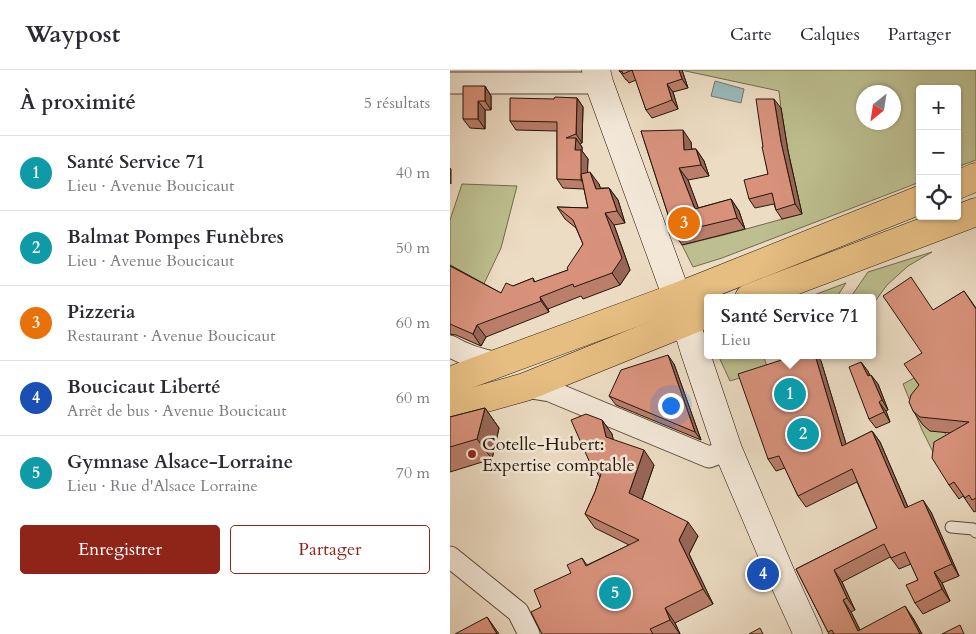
<!DOCTYPE html>
<html lang="fr">
<head>
<meta charset="utf-8">
<style>
	:root { --surface:#fff; --page:#f7f7f7; --text:#2b2b33; --muted:#7c7c81; --line:#e1e1e2; --accent:#8f2418 }
	body { margin:0; font-family:Cardo,serif; background:var(--page); color:var(--text) }
	.controls { position:absolute; right:15px; top:15px; display:grid; overflow:hidden; border-radius:5px; box-shadow:0 1px 4px #0004 }
	.controls button { width:45px; height:45px; display:grid; place-items:center; padding:0; border:0; border-bottom:1px solid var(--line); background:var(--surface); color:var(--text); font:25px sans-serif }
	.compass { position:absolute; left:406px; top:15px; width:45px; height:45px; border-radius:50%; background:var(--surface); box-shadow:0 1px 4px #0004; rotate:210deg }
	.you { position:absolute; left:220px; top:335px; width:18px; height:18px; margin:-12px; border:4px solid #fff; border-radius:50%; background:#1a73e8; box-shadow:0 0 0 8px #1a73e833 }
	.badge { display:grid; place-items:center; width:32px; height:32px; border-radius:50%; background:var(--accent); color:#fff; font-size:16px; font-weight:700 }
	.pin { position:absolute; translate:-50% -50%; border:2px solid #fff; box-shadow:0 1px 5px #0006 }
	.popup { position:absolute; left:254px; top:224px; width:172px; height:65px; box-sizing:border-box; display:grid; place-content:center; border-radius:5px; background:var(--surface); filter:drop-shadow(0 1px 4px #0005); font-size:16px; white-space:nowrap; color:var(--muted) }
	.popup b { font-size:19px; color:var(--text) }
	.popup::after { content:''; position:absolute; left:50%; top:100%; margin-left:-10px; border:10px solid transparent; border-top-color:var(--surface) }
	.list { margin:0; padding:0; list-style:none }
	h2 { display:flex; justify-content:space-between; align-items:center; height:65px; margin:0; padding:0 20px; font-size:21px }
	h2 small { font-size:16px; font-weight:400; color:var(--muted) }
	.list li { display:grid; grid-template-columns:32px 1fr auto; gap:15px; align-items:center; box-sizing:border-box; height:75px; padding:0 20px; border-top:1px solid var(--line) }
	.list b { display:block; font-size:19px; white-space:nowrap }
	.list p { margin:0; font-size:16px; white-space:nowrap; color:var(--muted) }
	.list em { font-size:16px; font-style:normal; color:var(--muted) }
	.actions { display:flex; gap:10px; padding:15px 20px }
	.actions a { flex:1; padding:11px 0; border:1px solid var(--accent); border-radius:5px; text-align:center; font-size:18px; color:var(--accent) }
	.actions .main { background:var(--accent); color:#fff }
	.icon { flex:none; width:28px; height:28px; fill:none; stroke:currentColor; stroke-width:2; stroke-linecap:round; stroke-linejoin:round }
	.map { position:relative; flex:none; width:526px; height:564px; overflow:hidden }
	header { display:flex; align-items:center; gap:30px; box-sizing:border-box; height:70px; padding:0 25px; background:var(--surface); border-bottom:1px solid var(--line) }
	header strong { font-size:24px }
	nav { display:flex; gap:28px; margin-inline-start:auto; font-size:18px }
	main { display:flex }
	aside { flex:1; background:var(--surface) }
	.map>svg:first-child { display:block }
</style>
</head>
<body>
<header>
<strong>Waypost</strong>
<nav><a>Carte</a><a>Calques</a><a>Partager</a></nav>
</header>
<main>
<aside>
<h2>À proximité<small>5 résultats</small></h2>
<ul class="list">
<li><span class="badge" style="background:#0f9aa8">1</span><div><b>Santé Service 71</b><p>Lieu · Avenue Boucicaut</p></div><em>40 m</em></li>
<li><span class="badge" style="background:#0f9aa8">2</span><div><b>Balmat Pompes Funèbres</b><p>Lieu · Avenue Boucicaut</p></div><em>50 m</em></li>
<li><span class="badge" style="background:#e8710a">3</span><div><b>Pizzeria</b><p>Restaurant · Avenue Boucicaut</p></div><em>60 m</em></li>
<li><span class="badge" style="background:#1a4fb4">4</span><div><b>Boucicaut Liberté</b><p>Arrêt de bus · Avenue Boucicaut</p></div><em>60 m</em></li>
<li><span class="badge" style="background:#0f9aa8">5</span><div><b>Gymnase Alsace-Lorraine</b><p>Lieu · Rue d'Alsace Lorraine</p></div><em>70 m</em></li>
</ul>
<div class="actions"><a class="main">Enregistrer</a><a>Partager</a></div>
</aside>
<div class="map">
<svg width="526" height="564" viewBox="0 0 526 564">
	<rect width="100%" height="100%" fill="#ecdcc3"/>
	<filter id="stains"><feTurbulence type="fractalNoise" baseFrequency=".004" numOctaves="4"/><feColorMatrix values="0 0 0 0 .2 0 0 0 0 .09 0 0 0 0 .02 0 0 0 .5 -.17"/></filter>
	<radialGradient id="worn" r=".72"><stop offset=".6" stop-color="#630" stop-opacity="0"/><stop offset="1" stop-color="#630" stop-opacity=".3"/></radialGradient>
	<!-- green -->
	<g fill="#bdbf90" stroke="#726a4c" fill-rule="evenodd">
		<path d="M 231,0 L 526,0 L 526,90 L 507,97 L 507,19 L 470,19 L 470,112 L 272,188 L 243,197 L 232,175 L 274,165 L 351,144 C 342,103 333,63 329,21 ZM 413,22 L 443,22 L 443,52 L 413,52 Z"/>
		<path d="M 12,114 L 67,116 L 51,178 L 31,220 L 0,197 L 0,150 Z"/>
		<path d="M 482,182 L 458,196 L 437,215 L 423,234 L 422,228 L 400,228 L 418,202 Z"/>
		<path d="M 396,213 L 386,228 L 356,228 Z"/>
		<path d="M 268,285 L 313,285 L 318,299 L 280,311 Z"/>
		<path d="M 464,308 L 479,330 L 470,349 L 473,355 L 480,361 L 493,360 L 512,389 L 492,400 L 472,360 L 453,314 Z"/>
	</g>
	<!-- water -->
	<path fill="#9ababa" stroke="#6c7873" d="M 265,11 L 294,19 L 291,33 L 261,26 Z"/>
	<g fill="none" stroke-linecap="round" stroke-linejoin="round">
		<defs>
			<path id="lane" d="M 501,457 L 523,459 L 526,462"/>
			<g id="street">
				<path d="M 0,13 L 149,13"/>
				<path d="M 0,276 C 16,286 31,290 49,293"/>
				<path d="M 75,317 L 100,321 L 259,387 L 278,380"/>
				<path d="M 0,487 L 68,542 L 79,564"/>
			</g>
			<path id="secondary" d="M 146,0 L 149,13 L 236,252 L 244,279 L 278,380 L 332,507 L 358,564"/>
			<g id="primary">
				<path d="M 507,115 L 526,107"/>
				<path d="M 299,228 L 526,142"/>
				<path d="M 0,311 L 227,227 L 470,130"/>
				<path d="M 0,338 L 75,317 L 258,243"/>
			</g>
		</defs>
		<!-- lane casing -->
		<use href="#lane" stroke="#584838" stroke-width="13"/>
		<!-- street casing -->
		<use href="#street" stroke="#584838" stroke-width="23"/>
		<!-- secondary casing -->
		<use href="#secondary" stroke="#261609" stroke-width="29"/>
		<!-- primary casing -->
		<use href="#primary" stroke="#261609" stroke-width="29"/>
		<!-- lane -->
		<use href="#lane" stroke="#f3e8d8" stroke-width="11"/>
		<!-- street -->
		<use href="#street" stroke="#f3e8d8" stroke-width="21"/>
		<!-- secondary -->
		<use href="#secondary" stroke="#f3e8d8" stroke-width="28"/>
		<!-- primary -->
		<use href="#primary" stroke="#e6be82" stroke-width="28"/>
	</g>
	<!-- wall -->
	<g fill="#ba7e6b" stroke="#261609">
		<path d="M 169,0 L 232,0 L 238,18 L 223,22 L 228,39 L 202,48 L 196,40 L 186,10 L 179,13 L 177,10 L 176,10 Z"/>
		<path d="M 35,16 L 41,26 L 41,40 L 35,40 L 35,59 L 20,58 L 13,49 Z"/>
		<path d="M 127,28 L 133,37 L 132,73 L 130,74 L 132,77 L 132,81 L 138,89 L 137,103 L 149,114 L 150,118 L 159,118 L 168,130 L 175,153 L 164,155 L 180,200 L 170,215 L 133,229 L 131,226 L 98,239 L 99,242 L 36,267 L 31,276 L 6,265 L 0,264 L 0,195 L 51,223 L 63,216 L 83,208 L 85,212 L 118,200 L 133,174 L 126,158 L 115,149 L 107,137 L 138,138 L 134,119 L 113,118 L 107,109 L 107,61 L 66,60 L 60,51 L 104,29 Z"/>
		<path d="M 331,38 L 338,81 L 352,144 L 332,149 L 326,140 L 324,134 L 305,138 L 299,129 L 318,104 L 313,77 Z"/>
		<path d="M 191,61 L 241,72 L 241,79 L 246,79 L 254,91 L 259,106 L 238,110 L 248,138 L 281,129 L 289,141 L 295,159 L 232,175 L 224,163 Z"/>
		<path d="M 514,221 L 526,238 L 526,441 L 524,442 L 513,426 L 509,429 L 499,415 L 500,363 L 480,361 L 473,355 L 463,341 L 469,315 L 472,283 L 484,240 Z"/>
		<path d="M 371,291 L 396,374 L 422,361 L 430,372 L 458,437 L 481,442 L 509,506 L 492,513 L 500,531 L 473,544 L 465,533 L 468,510 L 461,494 L 449,499 L 440,487 L 392,512 L 405,540 L 401,542 L 410,560 L 463,548 L 472,564 L 379,564 L 346,499 L 427,458 L 407,412 L 356,437 L 348,426 L 335,398 L 326,401 L 318,389 Z"/>
		<path d="M 411,292 L 420,305 L 428,314 L 438,340 L 436,341 L 440,352 L 426,358 L 419,349 Z"/>
		<path d="M 224,294 L 251,370 L 166,335 L 159,326 Z"/>
		<path d="M 35,338 L 49,358 L 42,389 L 0,402 L 0,347 Z"/>
		<path d="M 152,350 L 162,364 L 163,370 L 204,395 L 192,430 L 248,466 L 239,484 L 263,534 L 225,553 L 230,564 L 92,564 L 91,537 L 121,503 L 132,488 L 137,495 L 179,475 L 145,458 L 135,444 L 145,422 L 150,407 L 140,393 Z"/>
	</g>
	<!-- shaded-wall -->
	<g fill="#976657" stroke="#261609">
		<path d="M 229,0 L 232,0 L 238,18 L 232,9 Z"/>
		<path d="M 217,14 L 223,22 L 228,39 L 222,30 Z"/>
		<path d="M 35,16 L 41,26 L 41,40 L 35,31 Z"/>
		<path d="M 127,28 L 133,37 L 132,73 L 126,64 Z"/>
		<path d="M 324,29 L 331,38 L 338,81 L 352,144 L 345,134 L 331,72 Z"/>
		<path d="M 28,31 L 35,40 L 35,59 L 28,49 Z"/>
		<path d="M 233,60 L 241,72 L 243,91 L 234,80 Z"/>
		<path d="M 126,68 L 132,77 L 132,81 L 138,89 L 137,119 L 131,110 L 125,80 Z"/>
		<path d="M 246,79 L 254,91 L 259,106 L 251,95 Z"/>
		<path d="M 0,98 L 1,99 L 1,114 L 0,113 Z"/>
		<path d="M 229,98 L 238,110 L 253,150 L 245,139 Z"/>
		<path d="M 140,102 L 149,114 L 155,131 L 146,119 Z"/>
		<path d="M 159,118 L 168,130 L 175,153 L 167,141 Z"/>
		<path d="M 281,129 L 289,141 L 295,159 L 287,148 Z"/>
		<path d="M 155,143 L 164,155 L 180,200 L 170,215 L 162,203 Z"/>
		<path d="M 90,227 L 98,239 L 99,242 L 91,231 Z"/>
		<path d="M 27,255 L 36,267 L 31,276 L 23,264 Z"/>
		<path d="M 218,285 L 224,294 L 251,370 L 245,362 Z"/>
		<path d="M 365,285 L 367,285 L 371,291 L 400,387 L 392,376 Z"/>
		<path d="M 411,292 L 418,301 L 424,316 L 418,306 Z"/>
		<path d="M 421,305 L 428,314 L 438,340 L 432,330 Z"/>
		<path d="M 429,332 L 436,341 L 440,352 L 434,342 Z"/>
		<path d="M 35,338 L 49,358 L 42,389 L 27,369 Z"/>
		<path d="M 152,350 L 162,364 L 166,382 L 156,367 Z"/>
		<path d="M 422,361 L 430,372 L 463,449 L 455,438 Z"/>
		<path d="M 194,380 L 204,395 L 189,438 L 179,423 Z"/>
		<path d="M 473,430 L 481,442 L 509,506 L 502,494 Z"/>
		<path d="M 238,452 L 248,466 L 239,484 L 263,534 L 253,519 L 229,470 Z"/>
		<path d="M 384,500 L 392,512 L 405,540 L 397,528 Z"/>
		<path d="M 484,502 L 492,513 L 500,531 L 492,519 Z"/>
		<path d="M 393,530 L 401,542 L 412,564 L 408,561 Z"/>
		<path d="M 455,536 L 463,548 L 472,564 L 470,564 Z"/>
		<path d="M 215,538 L 225,553 L 230,564 L 220,550 Z"/>
		<path d="M 37,547 L 49,564 L 47,564 Z"/>
	</g>
	<!-- building -->
	<g fill="#d8927c" stroke="#261609">
		<path d="M 169,0 L 229,0 L 232,9 L 217,14 L 222,30 L 196,40 L 182,0 L 173,4 L 172,1 L 170,2 Z"/>
		<path d="M 13,16 L 35,16 L 35,31 L 28,31 L 28,49 L 13,49 Z"/>
		<path d="M 105,27 L 127,28 L 126,64 L 116,68 L 126,68 L 125,80 L 131,80 L 131,110 L 107,109 L 107,52 L 60,51 L 60,28 L 104,29 Z"/>
		<path d="M 306,29 L 324,29 L 331,72 L 345,134 L 326,140 L 322,123 L 299,129 L 294,110 L 318,104 L 312,77 L 313,77 Z"/>
		<path d="M 233,60 L 234,80 L 246,79 L 251,95 L 229,98 L 245,139 L 281,129 L 287,148 L 224,163 L 191,61 Z"/>
		<path d="M 140,102 L 146,119 L 159,118 L 167,141 L 155,143 L 172,188 L 162,203 L 124,217 L 123,214 L 90,227 L 91,231 L 27,255 L 23,264 L 0,254 L 0,196 L 51,223 L 56,213 L 63,216 L 83,208 L 84,212 L 118,200 L 117,198 L 133,174 L 123,150 L 107,137 L 138,138 L 131,104 Z"/>
		<path d="M 461,207 L 483,240 L 514,221 L 526,239 L 526,428 L 522,430 L 519,425 L 515,428 L 504,412 L 499,415 L 482,388 L 484,372 L 519,352 L 470,347 L 463,341 L 459,332 L 461,325 L 469,315 L 454,294 L 472,283 L 433,226 Z"/>
		<path d="M 218,285 L 245,362 L 159,326 L 171,300 Z"/>
		<path d="M 347,285 L 365,285 L 392,376 L 422,361 L 455,438 L 473,430 L 502,494 L 484,502 L 492,519 L 465,533 L 456,515 L 468,510 L 455,482 L 441,488 L 434,474 L 384,500 L 397,528 L 393,530 L 408,561 L 455,536 L 470,564 L 384,564 L 382,560 L 378,562 L 346,499 L 427,458 L 402,399 L 348,426 L 329,386 L 318,389 L 288,304 Z"/>
		<path d="M 411,292 L 418,306 L 421,305 L 432,330 L 429,332 L 434,342 L 419,349 L 399,297 Z"/>
		<path d="M 35,338 L 27,369 L 0,377 L 0,347 Z"/>
		<path d="M 136,344 L 152,350 L 156,367 L 194,380 L 179,423 L 238,452 L 229,470 L 253,519 L 215,538 L 220,550 L 200,559 L 203,564 L 92,564 L 81,542 L 91,537 L 84,520 L 121,503 L 117,495 L 132,488 L 136,496 L 189,470 L 135,444 L 145,422 L 153,398 L 140,393 L 121,350 Z"/>
		<path d="M 37,547 L 47,564 L 5,564 Z"/>
		<path d="M 510,555 L 514,564 L 492,564 Z"/>
		<path d="M 310,558 L 313,564 L 299,564 Z"/>
	</g>
	<!-- markers -->
	<circle fill="#8f2418" stroke="#f3e8d8" stroke-width="2" cx="22" cy="384" r="5"/>
	<g text-anchor="middle" stroke-width="5" stroke-linejoin="round" paint-order="stroke">
		<!-- poi labels -->
		<g font-size="18" fill="#261609" stroke="#f3e8d8" text-anchor="start">
			<text x="32" y="380">Cotelle-Hubert:<tspan x="32" dy="21">Expertise comptable</tspan></text>
		</g>
	</g>
	<rect width="100%" height="100%" filter="url(#stains)"/>
	<rect width="100%" height="100%" fill="url(#worn)"/>
</svg>
<div class="controls">
<button>+</button>
<button>−</button>
<button><svg class="icon" aria-label="locate" viewBox="0 0 24 24"><circle cx="12" cy="12" r="6"/><path d="M12 2v4M12 18v4M2 12h4M18 12h4"/></svg></button>
</div>
<svg class="compass" viewBox="-18 -18 36 36"><path d="M0-13l5 13h-10z" fill="#e53935"/><path d="M0 13l5-13h-10z" fill="#7c7c81"/></svg>
<div class="you"></div>
<div class="pin badge" style="left:340px;top:324px;background:#0f9aa8">1</div>
<div class="popup"><b>Santé Service 71</b>Lieu</div>
<div class="pin badge" style="left:353px;top:364px;background:#0f9aa8">2</div>
<div class="pin badge" style="left:234px;top:153px;background:#e8710a">3</div>
<div class="pin badge" style="left:313px;top:504px;background:#1a4fb4">4</div>
<div class="pin badge" style="left:165px;top:523px;background:#0f9aa8">5</div>
</div>
</main>
</body>
</html>
